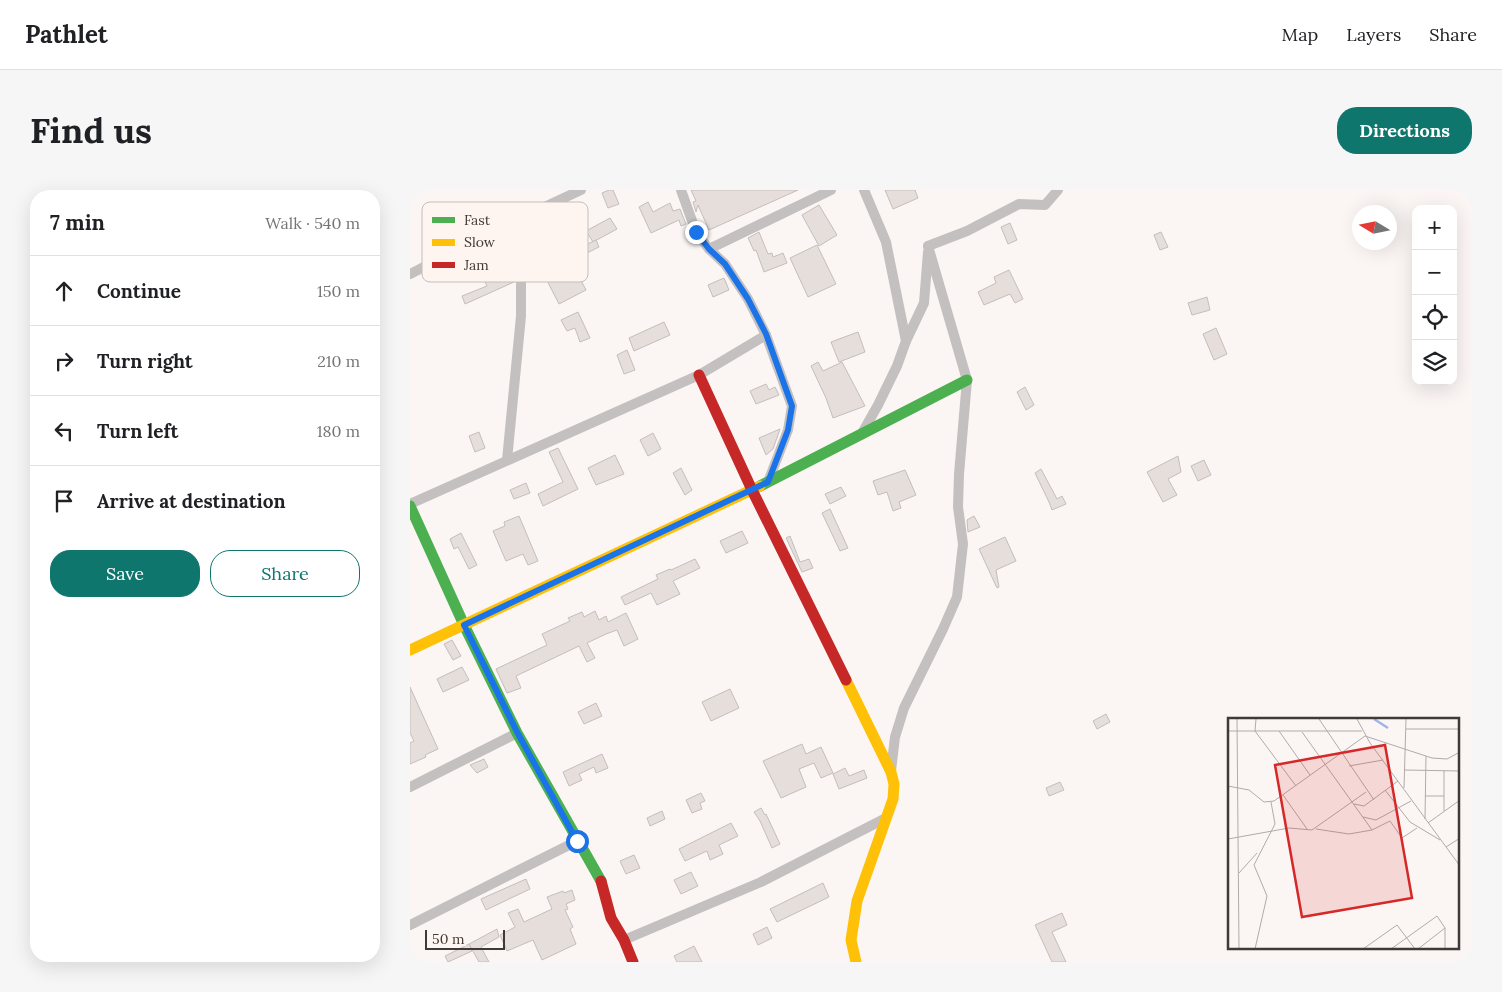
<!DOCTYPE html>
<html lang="en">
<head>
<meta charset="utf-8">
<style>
	:root { --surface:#fff; --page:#f6f6f6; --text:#202124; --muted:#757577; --line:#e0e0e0; --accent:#0f766e }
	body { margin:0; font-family:Lora,serif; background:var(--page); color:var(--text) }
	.controls { position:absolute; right:15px; top:15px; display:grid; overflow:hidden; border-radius:10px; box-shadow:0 5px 20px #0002 }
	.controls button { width:45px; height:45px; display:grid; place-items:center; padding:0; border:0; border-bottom:1px solid var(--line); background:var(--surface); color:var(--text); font:25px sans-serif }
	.compass { position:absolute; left:942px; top:15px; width:45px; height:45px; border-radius:50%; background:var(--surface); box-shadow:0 5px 20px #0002; rotate:280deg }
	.scale { position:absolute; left:15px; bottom:12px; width:80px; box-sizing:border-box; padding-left:5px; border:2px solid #3f3a37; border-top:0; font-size:14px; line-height:18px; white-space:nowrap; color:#3f3a37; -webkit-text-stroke:4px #fef5f1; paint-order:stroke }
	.stop { position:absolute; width:15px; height:15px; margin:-11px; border:4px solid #1a73e8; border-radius:50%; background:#fff }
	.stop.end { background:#1a73e8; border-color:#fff; box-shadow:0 1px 5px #0008 }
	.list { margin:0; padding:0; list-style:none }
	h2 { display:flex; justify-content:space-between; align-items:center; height:65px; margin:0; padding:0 20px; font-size:21px }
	h2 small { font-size:16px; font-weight:400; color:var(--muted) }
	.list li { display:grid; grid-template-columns:32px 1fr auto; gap:15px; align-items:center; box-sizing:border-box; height:70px; padding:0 20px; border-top:1px solid var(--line) }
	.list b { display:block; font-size:19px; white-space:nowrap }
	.list em { font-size:16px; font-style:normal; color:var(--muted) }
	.actions { display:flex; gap:10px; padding:15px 20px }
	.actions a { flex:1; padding:11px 0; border:1px solid var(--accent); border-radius:20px; text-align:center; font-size:18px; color:var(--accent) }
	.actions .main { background:var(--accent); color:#fff }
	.icon { flex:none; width:28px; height:28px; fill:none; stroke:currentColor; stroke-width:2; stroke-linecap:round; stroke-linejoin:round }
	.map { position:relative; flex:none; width:1062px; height:772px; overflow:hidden; border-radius:20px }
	header { display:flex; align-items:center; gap:30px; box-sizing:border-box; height:70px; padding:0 25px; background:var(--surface); border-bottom:1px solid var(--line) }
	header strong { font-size:24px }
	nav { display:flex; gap:28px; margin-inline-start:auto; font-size:18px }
	.intro { display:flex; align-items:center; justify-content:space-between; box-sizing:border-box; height:120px; padding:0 30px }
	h1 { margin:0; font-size:35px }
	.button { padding:12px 22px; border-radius:20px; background:var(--accent); color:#fff; font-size:18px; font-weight:700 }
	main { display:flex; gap:30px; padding:0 30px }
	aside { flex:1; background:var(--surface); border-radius:20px; box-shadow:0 5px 20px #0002 }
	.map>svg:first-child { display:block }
</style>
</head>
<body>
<header>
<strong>Pathlet</strong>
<nav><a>Map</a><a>Layers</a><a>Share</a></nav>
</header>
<div class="intro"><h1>Find us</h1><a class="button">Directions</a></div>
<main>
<aside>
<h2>7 min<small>Walk · 540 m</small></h2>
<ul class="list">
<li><svg class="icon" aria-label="ahead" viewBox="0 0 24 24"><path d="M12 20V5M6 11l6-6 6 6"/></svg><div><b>Continue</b></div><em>150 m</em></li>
<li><svg class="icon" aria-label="right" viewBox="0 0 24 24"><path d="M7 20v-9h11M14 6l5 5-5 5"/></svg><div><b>Turn right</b></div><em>210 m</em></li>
<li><svg class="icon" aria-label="left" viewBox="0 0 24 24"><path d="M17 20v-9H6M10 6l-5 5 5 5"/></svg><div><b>Turn left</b></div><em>180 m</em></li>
<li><svg class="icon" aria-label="arrive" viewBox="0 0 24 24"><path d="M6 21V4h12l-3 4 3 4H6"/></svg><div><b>Arrive at destination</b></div></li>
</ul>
<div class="actions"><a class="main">Save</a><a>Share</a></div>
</aside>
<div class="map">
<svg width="1062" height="772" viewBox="0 0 1062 772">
	<rect width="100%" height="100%" fill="#fbf6f4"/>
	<!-- building -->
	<g fill="#e6deda" stroke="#c3bebc">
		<path d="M 199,0 L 203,0 L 209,14 L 198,18 L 192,3 Z"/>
		<path d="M 281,0 L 388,0 L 299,40 L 288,15 L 286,22 L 283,12 L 286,11 Z"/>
		<path d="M 475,0 L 505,0 L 508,8 L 483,19 Z"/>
		<path d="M 238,12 L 243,22 L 260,13 L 263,21 L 270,19 L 276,34 L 271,36 L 269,30 L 241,43 L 229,17 Z"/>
		<path d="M 409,15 L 427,45 L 409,56 L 392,25 Z"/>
		<path d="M 200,28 L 207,39 L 183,52 L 176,41 Z"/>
		<path d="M 600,33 L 607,50 L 598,54 L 591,37 Z"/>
		<path d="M 349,42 L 358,64 L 362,63 L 363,67 L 373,63 L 377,73 L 354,82 L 346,60 L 344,61 L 338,48 Z"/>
		<path d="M 751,42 L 758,57 L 750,60 L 744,45 Z"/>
		<path d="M 89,50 L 98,71 L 104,92 L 55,114 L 52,106 L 77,96 L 61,64 Z"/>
		<path d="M 186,50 L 189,57 L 161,71 L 176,100 L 149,114 L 130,77 L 164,59 L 165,60 Z"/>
		<path d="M 407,55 L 426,94 L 398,107 L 380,68 Z"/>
		<path d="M 599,80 L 613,109 L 605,113 L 600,104 L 574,115 L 568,102 L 586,93 L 584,87 Z"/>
		<path d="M 314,88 L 319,100 L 303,107 L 298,95 Z"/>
		<path d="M 797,107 L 800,120 L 782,125 L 778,113 Z"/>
		<path d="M 168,122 L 180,148 L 170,152 L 165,138 L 157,141 L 151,130 Z"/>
		<path d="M 254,132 L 260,145 L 224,161 L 219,148 Z"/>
		<path d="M 806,138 L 817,164 L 804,170 L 793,144 Z"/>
		<path d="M 448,142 L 455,162 L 429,172 L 421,152 Z"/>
		<path d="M 217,160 L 225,180 L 214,184 L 207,165 Z"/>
		<path d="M 408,172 L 413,181 L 432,172 L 455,216 L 423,228 L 416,208 L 401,176 Z"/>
		<path d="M 356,194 L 359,200 L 365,197 L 369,205 L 346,214 L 340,201 Z"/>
		<path d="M 615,197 L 624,215 L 616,220 L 607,202 Z"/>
		<path d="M 370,239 L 363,259 L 356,265 L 349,248 Z"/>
		<path d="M 69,242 L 75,258 L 65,262 L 59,246 Z"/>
		<path d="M 243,243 L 251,259 L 238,266 L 230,250 Z"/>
		<path d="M 148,258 L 168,299 L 133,316 L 128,304 L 153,292 L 139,262 Z"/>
		<path d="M 205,265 L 214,284 L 186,295 L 178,278 Z"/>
		<path d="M 768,266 L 771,282 L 758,289 L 767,305 L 753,312 L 737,282 Z"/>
		<path d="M 794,270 L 801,285 L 788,291 L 781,276 Z"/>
		<path d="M 271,278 L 282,300 L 275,305 L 263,283 Z"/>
		<path d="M 631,279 L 647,309 L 652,306 L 656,314 L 642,320 L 639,312 L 625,283 Z"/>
		<path d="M 495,280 L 506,305 L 489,312 L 491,318 L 483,321 L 477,302 L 468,305 L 463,291 Z"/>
		<path d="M 116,293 L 120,303 L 104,309 L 100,300 Z"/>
		<path d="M 431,297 L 436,306 L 420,314 L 415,304 Z"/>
		<path d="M 420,319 L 438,358 L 430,361 L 412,323 Z"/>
		<path d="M 109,326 L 128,371 L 118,375 L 113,364 L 96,371 L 83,341 L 95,336 L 94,332 Z"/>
		<path d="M 564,326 L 570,337 L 558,342 L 557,330 Z"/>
		<path d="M 332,341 L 338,353 L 316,363 L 310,351 Z"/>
		<path d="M 51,343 L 67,375 L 59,379 L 48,357 L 44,359 L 40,349 Z"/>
		<path d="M 380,346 L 390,372 L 399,369 L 403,378 L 392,382 L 376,348 Z"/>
		<path d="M 595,347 L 606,371 L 586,380 L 589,397 L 587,398 L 569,359 Z"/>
		<path d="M 285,369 L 290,378 L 263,391 L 270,404 L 247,415 L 241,403 L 215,415 L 211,407 L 248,389 L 246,385 L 260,379 L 261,380 Z"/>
		<path d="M 185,421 L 189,430 L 196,426 L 198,432 L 216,423 L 228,449 L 214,456 L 207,440 L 196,444 L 177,453 L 185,468 L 177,472 L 169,456 L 106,486 L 111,498 L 97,503 L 86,479 L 137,455 L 132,444 L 160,431 L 158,428 L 172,422 L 174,427 Z"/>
		<path d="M 42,450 L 51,466 L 43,470 L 34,454 Z"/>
		<path d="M 52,477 L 59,490 L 33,502 L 27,489 Z"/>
		<path d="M 0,497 L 28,559 L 15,565 L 16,567 L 0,574 L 0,553 L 4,551 L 0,543 Z"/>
		<path d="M 320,499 L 329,518 L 301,531 L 292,512 Z"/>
		<path d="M 186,513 L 192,526 L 174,534 L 168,522 Z"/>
		<path d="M 696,524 L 700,532 L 687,539 L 683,531 Z"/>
		<path d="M 392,554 L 396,564 L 411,557 L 423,583 L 411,588 L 404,573 L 389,579 L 396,597 L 371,608 L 353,571 Z"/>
		<path d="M 192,564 L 198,578 L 186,583 L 184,577 L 169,584 L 172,590 L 159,596 L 153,582 Z"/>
		<path d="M 74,569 L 78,577 L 67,583 L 60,575 Z"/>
		<path d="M 435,578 L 439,586 L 454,580 L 457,588 L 429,599 L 423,584 Z"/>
		<path d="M 650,592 L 654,600 L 639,606 L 636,598 Z"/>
		<path d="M 291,603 L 295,611 L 290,613 L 292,619 L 282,623 L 276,610 Z"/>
		<path d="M 351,618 L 355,625 L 356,624 L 370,654 L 362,658 L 350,631 L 344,622 Z"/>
		<path d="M 252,621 L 255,629 L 240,636 L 237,628 Z"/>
		<path d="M 321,633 L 328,646 L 309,655 L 313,664 L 300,670 L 297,661 L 275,671 L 269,659 Z"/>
		<path d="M 224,665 L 230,678 L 216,684 L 210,671 Z"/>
		<path d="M 281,682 L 288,696 L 271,704 L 264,690 Z"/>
		<path d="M 116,689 L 120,699 L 76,720 L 71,709 Z"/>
		<path d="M 413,693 L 419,707 L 367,732 L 360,719 Z"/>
		<path d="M 162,700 L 165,710 L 156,714 L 158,719 L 155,720 L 163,737 L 160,739 L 166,754 L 132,770 L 123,750 L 97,761 L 90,745 L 105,737 L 98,723 L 108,719 L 114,732 L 142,719 L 137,707 L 153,701 L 154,703 Z"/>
		<path d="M 652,723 L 657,735 L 642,742 L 656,772 L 642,772 L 625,735 Z"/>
		<path d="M 357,737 L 362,748 L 348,755 L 343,744 Z"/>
		<path d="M 87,739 L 89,747 L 71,757 L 79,772 L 69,772 L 59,754 Z"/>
		<path d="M 59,754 L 62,761 L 38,772 L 35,766 Z"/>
		<path d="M 284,756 L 292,772 L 267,772 L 264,766 Z"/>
	</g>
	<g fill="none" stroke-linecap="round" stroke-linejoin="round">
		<!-- street -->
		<g stroke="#c4c0bf" stroke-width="10">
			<path d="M 271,0 L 286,42 L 299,59 L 315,74 L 338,109 L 356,145 L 382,216 L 378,240 L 358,292"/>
			<path d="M 96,35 L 111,91 L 111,126 L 97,270"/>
			<path d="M 518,56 L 557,41 L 609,14 L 635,15 L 648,0"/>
			<path d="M 299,59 L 421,0"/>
			<path d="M 0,84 L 96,35 L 171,0"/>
			<path d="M 496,151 L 514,113 L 518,62"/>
			<path d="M 451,245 L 468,215 L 487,176 L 496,151 L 476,52 L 454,0"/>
			<path d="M 0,314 L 289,185 L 356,145"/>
			<path d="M 481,581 L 485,547 L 494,518 L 533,439 L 547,407 L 553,354 L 548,317 L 549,284 L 557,190 L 518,56"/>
			<path d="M 0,597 L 107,543"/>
			<path d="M 0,735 L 167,651"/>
			<path d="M 214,750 L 351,692 L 476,628"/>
		</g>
		<!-- fast -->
		<g stroke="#4caf50" stroke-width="11">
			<path d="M 350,296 L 557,190"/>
			<path d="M 0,316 L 54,435 L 107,543 L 191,691"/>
		</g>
		<!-- slow -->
		<g stroke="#ffc107" stroke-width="11">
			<path d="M 0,460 L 350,296"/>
			<path d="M 436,490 L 481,582 L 484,594 L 483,609 L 447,711 L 441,750 L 446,772"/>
		</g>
		<!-- jam -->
		<g stroke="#c62828" stroke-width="11">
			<path d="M 289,185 L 342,300 L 436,490"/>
			<path d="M 191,691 L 201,728 L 214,750 L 223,772"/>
		</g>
	</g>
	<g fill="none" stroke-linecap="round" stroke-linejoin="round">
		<!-- route -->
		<path stroke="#1a73e8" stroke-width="6" d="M 167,651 L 107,542 L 54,435 L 358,292 L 378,240 L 382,216 L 356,144 L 338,109 L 315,74 L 299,59 L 286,42"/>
	</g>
	<!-- overview -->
	<g transform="translate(818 528)">
		<rect width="231" height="231" fill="#fbf6f4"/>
		<path fill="none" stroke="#9fb5e7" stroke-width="2.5" d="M 146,1 L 160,10"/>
		<path fill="none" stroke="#b0aba8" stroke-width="1" d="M 9,1 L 11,231M 28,1 L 27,13 L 68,68M 91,1 L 146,82M 129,1 L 142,25 L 232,148M 178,11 L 232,11M 0,13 L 134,13M 51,13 L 82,57M 74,14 L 144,112M 121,48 L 155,42M 176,52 L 232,53M 216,53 L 216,93M 0,68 L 21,72 L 36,84 L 46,83 L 137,18 L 204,40 L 219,41 L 232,34M 176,70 L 178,1M 157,72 L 182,104 L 212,122M 55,77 L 79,111M 197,78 L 216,78M 126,86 L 136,88 L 170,63M 135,99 L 148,102 L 183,83M 197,101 L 198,38M 162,103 L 174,120 L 189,110M 200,105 L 232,82M 88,111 L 121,116 L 144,112 L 162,103M 0,121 L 61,110 L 84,112 L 138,74M 218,129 L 232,120M 11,155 L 29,135M 27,231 L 39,178 L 26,147 L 47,106 L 43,84M 135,231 L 169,207 L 187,231M 163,231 L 209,198 L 217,210 L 217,231M 190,231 L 217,210"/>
		<path fill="#d62828" fill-opacity="0.15" stroke="#d62828" stroke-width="2.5" d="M 157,27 L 184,180 L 74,199 L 47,47 Z"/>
		<rect width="231" height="231" fill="none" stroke="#3f3a37" stroke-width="2.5"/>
	</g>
	<!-- legend -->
	<rect x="12" y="12" width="166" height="80" rx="8" fill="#fef5f1" stroke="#c5bdb9" stroke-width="1"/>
	<rect x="22" y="27" width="23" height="6" fill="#4caf50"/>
	<rect x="22" y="49" width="23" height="7" fill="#ffc107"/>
	<rect x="22" y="72" width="23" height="6" fill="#c62828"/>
	<g font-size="14" fill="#3f3a37">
		<text x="54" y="35">Fast</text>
		<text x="54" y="57">Slow</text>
		<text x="54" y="80">Jam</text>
	</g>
</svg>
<div class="controls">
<button>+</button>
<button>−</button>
<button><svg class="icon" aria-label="locate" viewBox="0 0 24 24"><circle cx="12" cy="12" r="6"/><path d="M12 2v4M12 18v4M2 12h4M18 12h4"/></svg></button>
<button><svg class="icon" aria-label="layers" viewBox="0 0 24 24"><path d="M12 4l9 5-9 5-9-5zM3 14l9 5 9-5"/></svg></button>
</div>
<svg class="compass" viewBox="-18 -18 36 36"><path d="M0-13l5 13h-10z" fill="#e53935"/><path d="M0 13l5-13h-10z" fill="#757577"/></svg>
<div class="scale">50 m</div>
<div class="stop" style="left:167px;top:651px"></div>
<div class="stop end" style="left:286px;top:42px"></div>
</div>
</main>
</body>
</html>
